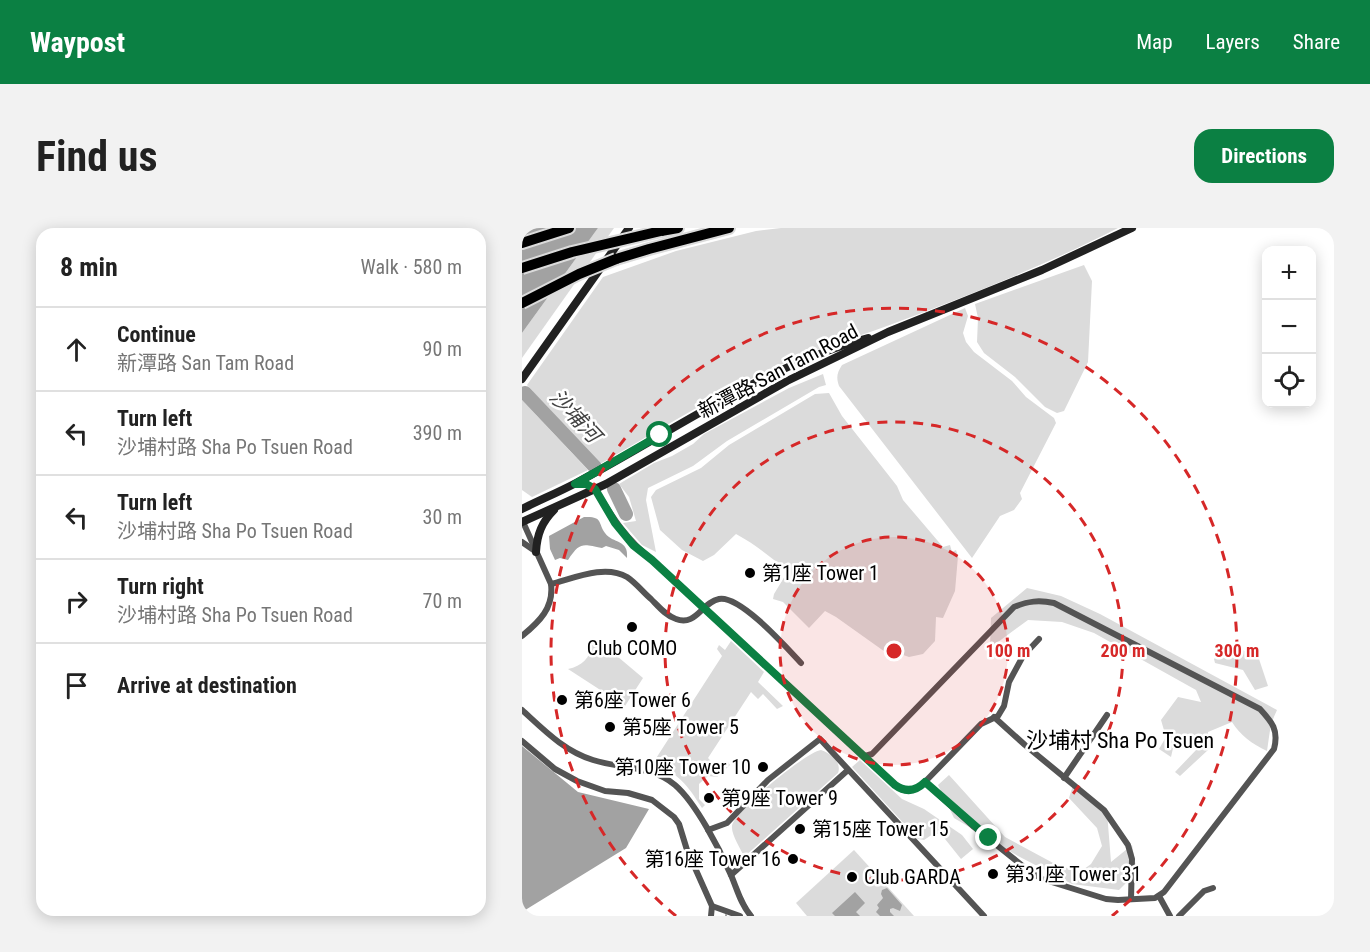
<!DOCTYPE html>
<html lang="en">
<head>
<meta charset="utf-8">
<style>
	:root { --surface:#fff; --page:#f2f2f2; --text:#222; --muted:#767676; --line:#e0e0e0; --accent:#0b8043 }
	body { margin:0; font-family:"Roboto Condensed","Noto Sans TC",sans-serif; background:var(--page); color:var(--text) }
	.controls { position:absolute; right:18px; top:18px; display:grid; overflow:hidden; border-radius:12px; box-shadow:0 3px 15px #0003 }
	.controls button { width:54px; height:54px; display:grid; place-items:center; padding:0; border:0; border-bottom:2px solid var(--line); background:var(--surface); color:var(--text); font:30px sans-serif }
	.stop { position:absolute; width:18px; height:18px; margin:-14px; border:4px solid #0b8043; border-radius:50%; background:#fff }
	.stop.end { background:#0b8043; border-color:#fff; box-shadow:0 2px 6px #0008 }
	.list { margin:0; padding:0; list-style:none }
	h2 { display:flex; justify-content:space-between; align-items:center; height:78px; margin:0; padding:0 24px; font-size:26px }
	h2 small { font-size:20px; font-weight:400; color:var(--muted) }
	.list li { display:grid; grid-template-columns:39px 1fr auto; gap:18px; align-items:center; box-sizing:border-box; height:84px; padding:0 24px; border-top:2px solid var(--line) }
	.list b { display:block; font-size:22px; white-space:nowrap }
	.list p { margin:0; font-size:20px; white-space:nowrap; color:var(--muted) }
	.list em { font-size:20px; font-style:normal; color:var(--muted) }
	.icon { flex:none; width:33px; height:33px; fill:none; stroke:currentColor; stroke-width:2; stroke-linecap:round; stroke-linejoin:round }
	.map { position:relative; flex:none; width:812px; height:688px; overflow:hidden; border-radius:18px }
	header { display:flex; align-items:center; gap:36px; box-sizing:border-box; height:84px; padding:0 30px; background:var(--accent); color:#fff }
	header strong { font-size:28px }
	nav { display:flex; gap:33px; margin-inline-start:auto; font-size:21px }
	.intro { display:flex; align-items:center; justify-content:space-between; box-sizing:border-box; height:144px; padding:0 36px }
	h1 { margin:0; font-size:42px }
	.button { padding:15px 27px; border-radius:18px; background:var(--accent); color:#fff; font-size:21px; font-weight:700 }
	main { display:flex; gap:36px; padding:0 36px }
	aside { flex:1; background:var(--surface); border-radius:18px; box-shadow:0 3px 15px #0003 }
	.map>svg:first-child { display:block }
</style>
</head>
<body>
<header>
<strong>Waypost</strong>
<nav><a>Map</a><a>Layers</a><a>Share</a></nav>
</header>
<div class="intro"><h1>Find us</h1><a class="button">Directions</a></div>
<main>
<aside>
<h2>8 min<small>Walk · 580 m</small></h2>
<ul class="list">
<li><svg class="icon" aria-label="ahead" viewBox="0 0 24 24"><path d="M12 20V5M6 11l6-6 6 6"/></svg><div><b>Continue</b><p>新潭路 San Tam Road</p></div><em>90 m</em></li>
<li><svg class="icon" aria-label="left" viewBox="0 0 24 24"><path d="M17 20v-9H6M10 6l-5 5 5 5"/></svg><div><b>Turn left</b><p>沙埔村路 Sha Po Tsuen Road</p></div><em>390 m</em></li>
<li><svg class="icon" aria-label="left" viewBox="0 0 24 24"><path d="M17 20v-9H6M10 6l-5 5 5 5"/></svg><div><b>Turn left</b><p>沙埔村路 Sha Po Tsuen Road</p></div><em>30 m</em></li>
<li><svg class="icon" aria-label="right" viewBox="0 0 24 24"><path d="M7 20v-9h11M14 6l5 5-5 5"/></svg><div><b>Turn right</b><p>沙埔村路 Sha Po Tsuen Road</p></div><em>70 m</em></li>
<li><svg class="icon" aria-label="arrive" viewBox="0 0 24 24"><path d="M6 21V4h12l-3 4 3 4H6"/></svg><div><b>Arrive at destination</b></div></li>
</ul>
</aside>
<div class="map">
<svg width="812" height="688" viewBox="0 0 812 688">
	<rect width="100%" height="100%" fill="#fff"/>
	<!-- green -->
	<g fill="#dbdbdb">
		<path d="M 76,0 L 92,0 L 0,130 L 0,105 Z"/>
		<path d="M 259,0 L 596,0 C 522,38 443,69 365,98 C 330,111 293,121 258,137 C 196,165 137,202 78,236 L 5,157 L 81,49 L 154,23 L 234,3 Z"/>
		<path d="M 562,37 L 570,53 L 566,134 L 542,183 L 535,185 L 523,179 L 493,149 L 462,125 L 455,114 L 456,90 L 453,76 Z"/>
		<path d="M 443,80 L 446,88 L 441,105 L 444,114 L 452,124 L 490,153 L 504,169 L 532,190 L 534,195 L 498,265 L 500,271 L 492,282 L 478,288 L 450,330 L 317,158 C 314,149 315,145 320,137 Z"/>
		<path d="M 301,146 L 304,157 L 297,159 L 205,213 L 171,238 L 126,260 L 124,272 L 134,324 L 120,317 L 101,295 L 114,293 L 107,269 L 97,256 L 132,235 L 150,228 L 171,216 L 182,206 L 267,160 Z"/>
		<path d="M 307,165 L 320,188 L 375,258 L 381,272 L 421,319 L 428,317 L 430,324 L 434,322 L 436,328 L 433,363 L 421,390 L 414,389 L 413,413 L 401,426 L 387,429 L 367,422 L 366,426 L 314,389 L 303,383 L 287,400 L 261,374 L 251,371 L 252,366 L 266,343 C 249,330 233,316 214,306 L 192,327 L 181,333 L 160,322 L 138,302 L 129,269 L 134,262 L 179,240 L 207,217 L 293,166 Z"/>
		<path d="M 0,172 L 66,242 L 10,269 L 0,262 Z"/>
		<path d="M 505,360 L 539,368 L 578,386 L 755,482 C 747,499 748,505 745,523 C 730,516 718,507 710,494 L 686,504 L 686,522 L 658,548 L 653,544 L 675,521 L 652,516 L 649,529 L 637,521 L 644,509 L 639,492 L 656,469 L 679,474 L 674,462 L 572,405 L 540,394 L 506,392 L 476,414 L 487,427 L 486,433 L 468,418 L 469,390 Z"/>
		<path d="M 209,413 L 242,444 L 236,454 L 261,478 L 255,481 L 241,466 L 236,471 L 229,464 L 186,530 L 197,542 L 206,534 L 208,537 L 195,549 L 186,548 L 177,556 L 177,571 L 183,577 L 180,580 C 164,555 158,547 131,535 L 200,428 L 195,421 L 197,417 L 203,422 Z"/>
		<path d="M 708,415 L 737,431 L 746,458 L 733,462 L 721,442 L 693,435 L 692,431 Z"/>
		<path d="M 70,417 L 89,423 L 121,450 L 103,478 L 46,441 C 60,438 68,430 70,417 Z"/>
		<path d="M 299,522 C 309,525 320,535 316,545 L 222,629 C 219,621 209,607 210,598 C 212,583 284,524 299,522 Z"/>
		<path d="M 338,532 L 380,571 L 402,581 L 440,607 L 451,621 L 439,631 L 419,606 L 411,606 L 402,612 L 396,611 L 330,539 Z"/>
		<path d="M 427,547 L 483,609 L 533,636 L 558,644 L 569,636 L 580,618 L 575,600 L 547,570 L 552,554 L 585,584 L 589,634 L 610,617 L 615,644 L 597,662 L 550,656 L 496,628 L 432,590 L 416,557 Z"/>
		<path d="M 332,622 L 392,688 L 285,688 L 274,675 Z"/>
	</g>
	<!-- water -->
	<g fill="#a2a2a2">
		<path d="M 0,0 L 76,0 L 0,105 Z"/>
		<path d="M 62,289 C 81,288 76,295 83,305 C 91,316 107,311 105,330 L 97,322 L 84,318 L 80,320 C 60,316 58,314 46,332 L 38,330 L 33,332 L 28,321 L 27,308 Z"/>
		<path d="M 0,518 L 56,564 L 127,581 L 104,620 L 0,684 Z"/>
		<path d="M 365,660 L 380,677 L 378,683 L 371,680 L 368,681 L 368,684 L 372,688 L 358,688 L 354,684 L 357,680 L 355,677 L 361,670 L 359,666 L 360,662 Z"/>
		<path d="M 333,664 L 343,675 L 334,684 L 338,688 L 313,688 L 310,685 Z"/>
	</g>
	<g fill="none" stroke-linecap="round" stroke-linejoin="round">
		<!-- stream -->
		<path stroke="#a2a2a2" stroke-width="2" d="M 204,687 L 204,688"/>
		<!-- river -->
		<g stroke="#a2a2a2" stroke-width="14">
			<path d="M 3,165 L 73,239"/>
			<path d="M 92,261 L 104,286"/>
		</g>
		<defs>
			<g id="highway">
				<path d="M 139,3 L 156,0"/>
				<path d="M 0,15 L 47,0"/>
				<path d="M 94,31 L 127,21 L 207,0"/>
			</g>
		</defs>
		<!-- highway casing -->
		<use href="#highway" stroke="#dbdbdb" stroke-width="14"/>
		<!-- street -->
		<g stroke="#545454" stroke-width="6">
			<path d="M 73,261 C 91,290 103,310 130,332 L 373,557 C 381,564 390,564 399,558 L 459,496 L 476,488 L 482,478 L 487,454 L 501,428 L 517,411"/>
			<path d="M 0,314 L 13,323"/>
			<path d="M 29,356 C 52,350 83,336 105,349 C 114,355 121,364 129,371 C 136,378 144,388 154,391 C 174,399 180,374 197,371 C 218,367 264,419 279,435"/>
			<path d="M 0,408 C 17,394 32,380 29,356 L 1,294"/>
			<path d="M 0,482 C 22,502 42,523 71,532 C 98,541 130,537 153,557 C 174,575 198,622 209,647 C 215,661 219,677 229,688"/>
			<path d="M 472,489 L 503,517 L 582,582 L 606,617 L 610,631 L 609,671"/>
			<path d="M 0,513 L 33,541 L 55,553 L 83,563 L 106,565 L 130,572 L 152,589 L 157,596 L 165,622 L 190,678 L 189,688"/>
			<path d="M 343,528 L 350,526 L 492,379 C 506,373 517,372 532,375 L 738,481 C 750,494 757,502 752,521 L 642,664 L 633,670 L 596,672 L 584,671 L 520,651 L 507,643 L 452,599 L 403,554"/>
			<path d="M 542,550 L 585,487"/>
			<path d="M 186,602 L 205,595 L 246,552 L 298,511 L 462,688"/>
			<path d="M 209,647 L 326,542"/>
			<path d="M 637,668 L 648,688"/>
			<path d="M 190,678 L 218,688"/>
			<path d="M 657,688 L 682,663 L 691,660"/>
		</g>
		<!-- secondary -->
		<g stroke="#212121" stroke-width="8">
			<path d="M 0,151 L 107,0"/>
			<path d="M 0,281 C 18,272 37,264 54,255 C 151,204 239,139 346,110"/>
			<path d="M 0,294 L 84,256 L 265,153 L 366,104 L 520,42 L 610,0"/>
			<path d="M 14,324 C 15,306 20,294 32,282"/>
		</g>
		<!-- highway -->
		<use href="#highway" stroke="#000" stroke-width="10"/>
		<defs>
			<g id="highway-bridge">
				<path d="M 0,40 L 50,24 L 139,3"/>
				<path d="M 0,75 L 57,46 L 94,31"/>
			</g>
		</defs>
		<!-- highway-bridge casing -->
		<use href="#highway-bridge" stroke="#dbdbdb" stroke-width="14" stroke-linecap="butt"/>
		<!-- highway-bridge -->
		<use href="#highway-bridge" stroke="#000" stroke-width="10"/>
	</g>
	<g fill="none" stroke-linecap="round" stroke-linejoin="round">
		<!-- route -->
		<path stroke="#0b8043" stroke-width="8" d="M 138,207 L 53,256 L 64,256 L 73,261 L 93,295 L 111,317 L 130,332 L 373,557 C 384,565 394,563 403,554 L 467,610"/>
	</g>
	<!-- distance rings -->
	<circle cx="372" cy="423" r="114" fill="#d62828" fill-opacity=".12"/>
	<g fill="none" stroke="#d62828" stroke-width="3" stroke-dasharray="10 8">
		<circle cx="372" cy="423" r="114"/>
		<circle cx="372" cy="423" r="229"/>
		<path d="M154 688A343 343 0 1 1 590 688"/>
	</g>
	<!-- markers -->
	<g fill="#000" stroke="#fff" stroke-width="2">
		<circle cx="228" cy="345" r="6"/>
		<circle cx="110" cy="399" r="6"/>
		<circle cx="40" cy="472" r="6"/>
		<circle cx="88" cy="499" r="6"/>
		<circle cx="241" cy="539" r="6"/>
		<circle cx="187" cy="570" r="6"/>
		<circle cx="278" cy="601" r="6"/>
		<circle cx="271" cy="631" r="6"/>
		<circle cx="471" cy="646" r="6"/>
		<circle cx="330" cy="649" r="6"/>
	</g>
	<g text-anchor="middle" stroke-width="5" stroke-linejoin="round" paint-order="stroke">
		<!-- street labels -->
		<g font-size="20" fill="#000" stroke="#fff">
			<text transform="translate(256 143) rotate(-28)" y="7">新潭路 San Tam Road</text>
		</g>
		<!-- poi labels -->
		<g font-size="20" fill="#000" stroke="#fff" text-anchor="start">
			<text x="240" y="352">第1座 Tower 1</text>
			<text x="110" y="427" text-anchor="middle">Club COMO</text>
			<text x="52" y="479">第6座 Tower 6</text>
			<text x="100" y="506">第5座 Tower 5</text>
			<text x="229" y="546" text-anchor="end">第10座 Tower 10</text>
			<text x="199" y="577">第9座 Tower 9</text>
			<text x="290" y="608">第15座 Tower 15</text>
			<text x="259" y="638" text-anchor="end">第16座 Tower 16</text>
			<text x="483" y="653">第31座 Tower 31</text>
			<text x="342" y="656">Club GARDA</text>
		</g>
		<!-- water labels -->
		<g font-size="21" font-style="italic" fill="#434343" stroke="#fff">
			<text transform="translate(53 188) rotate(47)" y="7">沙埔河</text>
		</g>
		<!-- quarter labels -->
		<g font-size="22" fill="#000" stroke="#fff">
			<text x="598" y="520">沙埔村 Sha Po Tsuen</text>
		</g>
	</g>
	<circle cx="372" cy="423" r="9" fill="#d62828" stroke="#fff" stroke-width="3"/>
	<g font-size="18" text-anchor="middle" font-weight="bold" fill="#d62828" stroke="#fff" stroke-width="5" stroke-linejoin="round" paint-order="stroke">
		<text x="486" y="429">100 m</text>
		<text x="601" y="429">200 m</text>
		<text x="715" y="429">300 m</text>
	</g>
</svg>
<div class="controls">
<button>+</button>
<button>−</button>
<button><svg class="icon" aria-label="locate" viewBox="0 0 24 24"><circle cx="12" cy="12" r="6"/><path d="M12 2v4M12 18v4M2 12h4M18 12h4"/></svg></button>
</div>
<div class="stop" style="left:138px;top:207px"></div>
<div class="stop end" style="left:467px;top:610px"></div>
</div>
</main>
</body>
</html>
